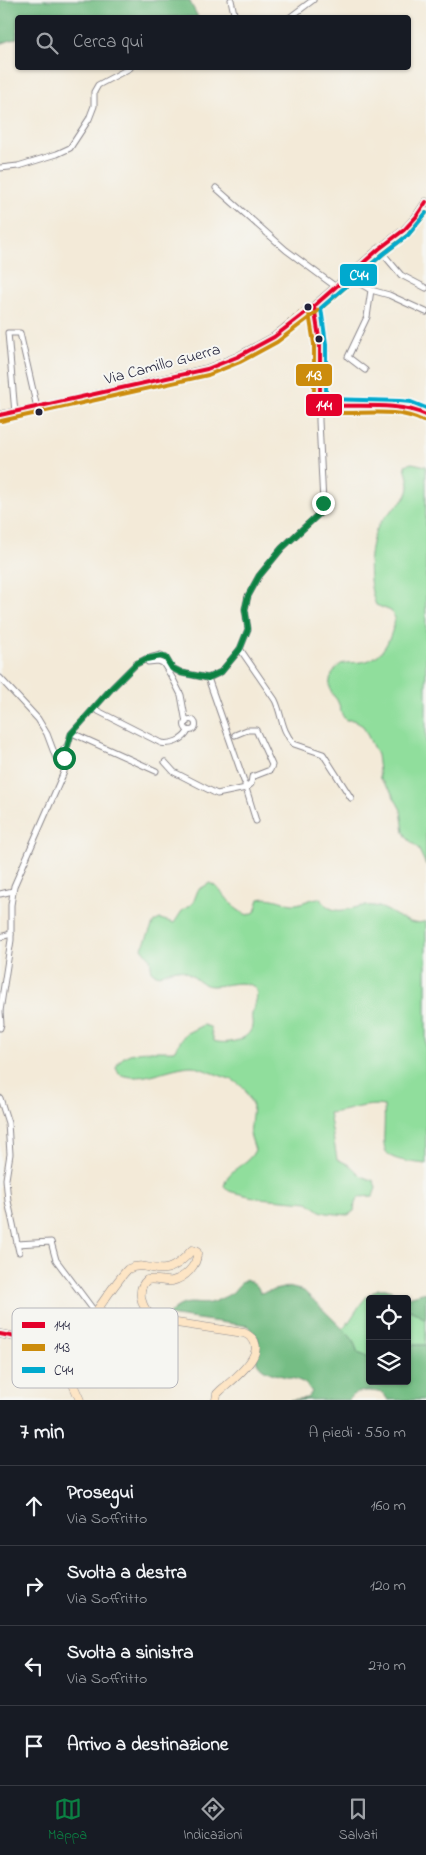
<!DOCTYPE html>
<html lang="it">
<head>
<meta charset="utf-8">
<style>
	:root { --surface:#171b24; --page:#20242c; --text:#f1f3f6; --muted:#9ea1a6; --line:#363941; --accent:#0b8043 }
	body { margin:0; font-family:"Indie Flower",sans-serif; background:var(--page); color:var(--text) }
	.controls { position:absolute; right:15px; bottom:15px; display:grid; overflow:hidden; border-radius:5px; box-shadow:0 1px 4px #0004 }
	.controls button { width:45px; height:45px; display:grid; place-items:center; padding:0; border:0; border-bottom:1px solid var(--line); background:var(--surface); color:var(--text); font:25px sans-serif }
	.stop { position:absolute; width:15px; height:15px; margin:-11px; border:4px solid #0b8043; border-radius:50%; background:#fff }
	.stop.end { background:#0b8043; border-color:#fff; box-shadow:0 1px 5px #0008 }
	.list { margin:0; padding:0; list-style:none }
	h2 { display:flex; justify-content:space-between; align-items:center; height:65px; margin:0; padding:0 20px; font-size:21px }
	h2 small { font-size:16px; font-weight:400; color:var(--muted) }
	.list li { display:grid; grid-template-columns:32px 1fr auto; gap:15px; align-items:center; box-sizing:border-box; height:80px; padding:0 20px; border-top:1px solid var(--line) }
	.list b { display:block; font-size:19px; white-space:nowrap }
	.list p { margin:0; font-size:16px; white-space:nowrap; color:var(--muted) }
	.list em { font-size:16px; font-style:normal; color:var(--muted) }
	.icon { flex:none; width:28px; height:28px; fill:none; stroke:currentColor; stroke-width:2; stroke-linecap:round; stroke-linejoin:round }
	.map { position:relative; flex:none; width:426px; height:1400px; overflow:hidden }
	.search { position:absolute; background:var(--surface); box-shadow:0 1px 4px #0004; left:15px; right:15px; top:15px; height:55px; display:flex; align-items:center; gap:12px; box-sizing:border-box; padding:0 18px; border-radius:5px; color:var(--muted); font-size:19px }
	.sheet { height:385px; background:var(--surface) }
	nav { display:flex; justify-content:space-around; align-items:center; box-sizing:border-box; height:70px; border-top:1px solid var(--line); background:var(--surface); font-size:14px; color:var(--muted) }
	nav a { display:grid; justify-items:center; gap:2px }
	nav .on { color:var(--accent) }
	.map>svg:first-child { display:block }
</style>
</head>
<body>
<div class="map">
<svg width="426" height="1400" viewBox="0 0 426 1400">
	<rect width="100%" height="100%" fill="#f6f6f2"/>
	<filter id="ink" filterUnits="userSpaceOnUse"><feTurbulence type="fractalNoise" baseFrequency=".02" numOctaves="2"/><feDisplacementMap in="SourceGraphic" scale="10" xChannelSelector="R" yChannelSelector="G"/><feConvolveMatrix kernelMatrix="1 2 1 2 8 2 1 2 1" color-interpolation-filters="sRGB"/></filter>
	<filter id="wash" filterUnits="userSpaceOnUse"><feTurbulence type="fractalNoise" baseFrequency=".0096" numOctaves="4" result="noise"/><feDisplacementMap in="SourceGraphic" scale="20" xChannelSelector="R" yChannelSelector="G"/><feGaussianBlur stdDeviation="1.12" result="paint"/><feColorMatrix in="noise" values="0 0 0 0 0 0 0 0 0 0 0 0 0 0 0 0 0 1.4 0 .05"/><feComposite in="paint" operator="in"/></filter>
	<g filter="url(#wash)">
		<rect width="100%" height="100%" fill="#f3ead8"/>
		<!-- green -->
		<g fill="#90de9c" stroke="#59806c">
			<path d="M 412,463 L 426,466 L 426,865 L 418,848 L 407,838 L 404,832 L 401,810 L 390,790 L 380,779 L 377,755 L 363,726 L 353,720 L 346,720 C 340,714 341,709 338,702 C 336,698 336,699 333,695 C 326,683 331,672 341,664 C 348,662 354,663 361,662 C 383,660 392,637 395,618 L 391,611 L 376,605 C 366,581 366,536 385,517 C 393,508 404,503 408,492 C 411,482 406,475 405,465 Z"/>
			<path d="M 210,883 C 226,891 230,910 248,915 L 255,912 L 259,899 C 271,896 280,902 292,904 C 301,905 310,898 320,898 C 336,922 352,903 374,906 C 392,908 406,929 426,921 L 426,1164 C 370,1158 387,1151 384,1106 C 367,1102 346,1112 329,1113 L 337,1159 L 351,1166 L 361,1176 L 374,1181 L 376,1188 L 373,1196 L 359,1197 L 355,1203 L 354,1211 L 348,1215 L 327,1213 L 320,1211 L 308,1202 L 258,1198 L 236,1193 L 229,1191 L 224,1186 C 228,1167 248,1166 255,1150 L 250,1134 L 253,1106 L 244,1088 L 233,1080 L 193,1066 C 169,1066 143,1084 119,1074 L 116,1068 C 123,1046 155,1052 174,1051 L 185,1034 L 203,1025 L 210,1027 L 214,1041 C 225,1045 250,1041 252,1026 C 253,1022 251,1019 252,1014 C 255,1003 259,998 255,987 C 240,979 228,986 212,986 C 199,986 190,970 178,969 C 171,969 165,973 159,975 L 152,972 L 150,958 L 142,948 L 154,922 L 160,919 L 174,923 L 182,911 L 193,903 L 198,890 Z"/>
			<path d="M 372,1293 L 372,1299 L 370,1299 L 370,1358 L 358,1353 L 353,1340 L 343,1329 C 352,1321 361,1298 372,1293 Z"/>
			<path d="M 407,1309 L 418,1314 L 426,1320 L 426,1345 L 407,1345 Z"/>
		</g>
		<!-- forest -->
		<g fill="#74bd84" stroke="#4b7060">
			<path d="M 0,0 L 189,0 L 198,17 L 18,18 L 17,38 L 0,44 Z"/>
			<path d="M 246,1280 C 254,1282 258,1285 260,1293 L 288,1287 L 304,1291 L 348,1334 L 353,1340 L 358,1353 L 370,1358 L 370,1381 L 407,1381 L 407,1345 L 426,1345 L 426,1400 L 388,1400 L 383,1393 C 370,1390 357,1389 348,1400 L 290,1400 L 307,1398 L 312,1392 C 308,1387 306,1383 300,1381 C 289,1375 258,1376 256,1358 C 256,1352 258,1345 258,1338 L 249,1326 L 168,1315 C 188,1294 197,1309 216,1301 C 222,1298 230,1295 234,1291 C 238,1286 240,1283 246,1280 Z"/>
			<path d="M 378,1289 L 386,1289 L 408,1297 L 426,1292 L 426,1320 L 418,1314 L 407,1309 L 407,1299 L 372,1299 L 372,1293 Z"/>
		</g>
	</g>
	<g filter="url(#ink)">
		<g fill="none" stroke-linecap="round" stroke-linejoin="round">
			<defs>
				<g id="street">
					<path d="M 231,0 L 235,18"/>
					<path d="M 289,18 L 313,0"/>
					<path d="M 0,168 L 18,166 L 57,154 L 70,148 L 89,119 L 94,106 L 94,92 L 98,85 L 130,68"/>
					<path d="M 216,188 L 286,250 L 336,287"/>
					<path d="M 379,249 L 401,275 L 426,288"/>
					<path d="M 342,282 L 359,283 L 371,290 L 389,295 L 426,312"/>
					<path d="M 365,370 L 348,357 L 367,317 L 371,290"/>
					<path d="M 320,405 C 330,406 341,407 352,407 C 375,408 405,402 426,415"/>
					<path d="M 15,413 L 8,333 L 20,333 L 37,408"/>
					<path d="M 240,649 L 275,700 C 282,714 281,731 294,744 L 323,754 L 351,798"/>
					<path d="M 146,659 L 148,662 L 158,661 L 163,663 L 173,679 L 181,695 L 186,723"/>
					<path d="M 0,678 L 38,719 L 47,734 L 56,758 L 67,746"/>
					<path d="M 208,678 L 244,781"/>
					<path d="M 94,709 L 161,743 C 171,745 184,740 188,731"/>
					<circle cx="190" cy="725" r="5.5"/>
					<path d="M 72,733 L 156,771"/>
					<path d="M 165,762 L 174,772 L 217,794 L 246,788 L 251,784 L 252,777 L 270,770 L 272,765 L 256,730 L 247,730 L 235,735"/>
					<path d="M 245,785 L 256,821"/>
					<path d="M 0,894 L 13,891"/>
					<path d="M 0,937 L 11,934"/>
					<path d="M 0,1011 L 11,940 L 11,905 L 14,886 L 64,772 L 64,758 L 71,734 L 111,689 L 136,664 L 146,659 L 161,655 L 166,658 L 172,668 L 182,673 L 208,678 L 221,672 L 240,649 L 248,629 L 245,609 L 248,596 L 259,576 L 282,548 L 321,512 L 323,503 L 319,421 L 320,344 L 314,306"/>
					<path d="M 0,1012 L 1,1024 L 0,1028"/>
					<path d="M 0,1098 L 8,1123 L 10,1154 L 6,1179 L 8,1201 L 19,1252"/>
					<path d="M 17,1244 L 51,1242 L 56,1260 L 95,1312"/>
				</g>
				<g id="secondary">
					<path d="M 0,415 L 37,408 L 207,369 L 237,357 L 274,337 L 303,313 L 314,306 L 379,249 L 404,230 L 416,217 L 426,202"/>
					<path d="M 0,1334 L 26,1339 L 58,1351 L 80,1400"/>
					<path d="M 58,1351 C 80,1343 109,1288 128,1269 C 144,1262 151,1271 165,1269 C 175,1268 185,1258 192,1250 L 197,1252 C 198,1265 185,1278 172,1281 C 163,1282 155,1278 147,1280 C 136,1289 141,1308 152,1316 C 155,1318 160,1319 163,1321 L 244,1333 C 276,1347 234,1379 221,1390 L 217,1394 L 216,1400"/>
				</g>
			</defs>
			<!-- street casing -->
			<use href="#street" stroke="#8a868a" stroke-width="7"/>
			<!-- secondary casing -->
			<use href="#secondary" stroke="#8a868a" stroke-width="9"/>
			<!-- street -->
			<use href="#street" stroke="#fff" stroke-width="5"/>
			<!-- secondary -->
			<use href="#secondary" stroke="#fde5c5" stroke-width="8"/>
			<defs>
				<g id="bus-1">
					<path d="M 314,306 L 320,344 L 320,405 C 353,408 397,401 426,415"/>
					<path d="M 0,415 L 207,369 L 237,357 L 274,337 L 314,306 L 379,249 L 404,230 L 416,217 L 426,202"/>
					<path d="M 0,1334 L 26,1339 L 58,1351 L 67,1369"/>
				</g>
				<g id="bus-2">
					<path d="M 308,307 L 314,344 L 314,405 L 316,409 C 322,413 331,412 339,413 C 367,414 397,408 423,421"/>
					<path d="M 1,421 L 208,375 L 240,362 L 277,342 L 318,311 L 383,254 L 408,235 L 426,213"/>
				</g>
				<path id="bus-3" d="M 426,213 L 408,235 L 383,254 L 321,308 L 326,344 L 326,399 L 400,401 L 411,402 L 426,408"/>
			</defs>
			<!-- bus-1 casing -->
			<use href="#bus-1" stroke="#f6f6f2" stroke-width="8"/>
			<!-- bus-2 casing -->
			<use href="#bus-2" stroke="#f6f6f2" stroke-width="8"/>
			<!-- bus-3 casing -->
			<use href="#bus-3" stroke="#f6f6f2" stroke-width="8"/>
			<!-- bus-1 -->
			<use href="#bus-1" stroke="#e4002b" stroke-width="4"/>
			<!-- bus-2 -->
			<use href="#bus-2" stroke="#cc8c0c" stroke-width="4"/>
			<!-- bus-3 -->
			<use href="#bus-3" stroke="#00a9ce" stroke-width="4"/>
		</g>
	</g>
	<g fill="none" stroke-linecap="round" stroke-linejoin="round" filter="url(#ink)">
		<!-- route -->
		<path stroke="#0b8043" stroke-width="6" d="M 64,758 L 71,734 L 111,689 L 136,664 L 146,659 L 161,656 L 166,658 L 172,668 L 182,673 L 208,678 L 221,672 L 240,649 L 248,629 L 245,609 L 248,596 L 259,576 L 282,548 L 321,512 L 323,503"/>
	</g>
	<!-- markers -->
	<g fill="#22223b" stroke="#f6f6f2" stroke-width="2">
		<circle cx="308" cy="307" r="4.5"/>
		<circle cx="319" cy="339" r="4.5"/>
		<circle cx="39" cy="412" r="4.5"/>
	</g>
	<g text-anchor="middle" stroke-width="4" stroke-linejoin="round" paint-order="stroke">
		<!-- street labels -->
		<g font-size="16" fill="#22223b" stroke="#f6f6f2">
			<text transform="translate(162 363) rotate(-15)" y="6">Via Camillo Guerra</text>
		</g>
	</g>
	<!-- legend -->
	<rect x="12" y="1308" width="166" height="80" rx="8" fill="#f6f6f2" stroke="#b6b6bb" stroke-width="1"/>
	<rect x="22" y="1322" width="23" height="6" fill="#e4002b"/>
	<rect x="22" y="1344" width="23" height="7" fill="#cc8c0c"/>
	<rect x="22" y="1367" width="23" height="6" fill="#00a9ce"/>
	<g font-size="14" fill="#22223b">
		<text x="54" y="1330">144</text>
		<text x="54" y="1352">143</text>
		<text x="54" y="1375">C44</text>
	</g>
	<g stroke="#f6f6f2" stroke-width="2">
		<rect x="339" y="263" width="39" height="24" rx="5" fill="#00a9ce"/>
		<rect x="295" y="363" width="38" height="24" rx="5" fill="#cc8c0c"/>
		<rect x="305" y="393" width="38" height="24" rx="5" fill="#e4002b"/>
	</g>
	<g font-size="14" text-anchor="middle" font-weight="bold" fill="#fff">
		<text x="359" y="280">C44</text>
		<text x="314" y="380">143</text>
		<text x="324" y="410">144</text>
	</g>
</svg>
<div class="controls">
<button><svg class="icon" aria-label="locate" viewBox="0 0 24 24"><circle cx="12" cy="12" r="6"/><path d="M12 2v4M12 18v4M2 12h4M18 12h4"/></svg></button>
<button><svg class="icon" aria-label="layers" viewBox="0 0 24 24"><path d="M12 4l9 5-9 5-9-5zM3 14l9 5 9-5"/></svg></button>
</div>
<div class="stop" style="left:64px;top:758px"></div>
<div class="stop end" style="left:323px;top:503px"></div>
<div class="search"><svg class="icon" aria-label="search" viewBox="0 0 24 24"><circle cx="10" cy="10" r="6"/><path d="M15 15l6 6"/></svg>Cerca qui</div>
</div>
<section class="sheet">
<h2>7 min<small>A piedi · 550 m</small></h2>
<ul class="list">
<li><svg class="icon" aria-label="ahead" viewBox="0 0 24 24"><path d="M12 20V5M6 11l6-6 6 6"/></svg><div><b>Prosegui</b><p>Via Soffritto</p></div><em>160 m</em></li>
<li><svg class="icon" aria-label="right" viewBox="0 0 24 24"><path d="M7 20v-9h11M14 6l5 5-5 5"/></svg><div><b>Svolta a destra</b><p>Via Soffritto</p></div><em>120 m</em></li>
<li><svg class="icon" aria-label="left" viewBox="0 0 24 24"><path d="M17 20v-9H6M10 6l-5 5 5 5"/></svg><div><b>Svolta a sinistra</b><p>Via Soffritto</p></div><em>270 m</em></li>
<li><svg class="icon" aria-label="arrive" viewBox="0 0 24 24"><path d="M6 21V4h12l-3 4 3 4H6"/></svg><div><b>Arrivo a destinazione</b></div></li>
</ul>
</section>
<nav>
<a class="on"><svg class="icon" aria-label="map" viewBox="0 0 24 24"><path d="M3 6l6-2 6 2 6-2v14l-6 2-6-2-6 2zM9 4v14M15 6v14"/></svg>Mappa</a>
<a><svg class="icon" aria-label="directions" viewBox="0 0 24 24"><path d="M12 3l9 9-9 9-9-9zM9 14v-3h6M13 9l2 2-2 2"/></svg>Indicazioni</a>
<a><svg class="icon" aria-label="saved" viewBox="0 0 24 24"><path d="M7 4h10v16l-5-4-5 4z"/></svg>Salvati</a>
</nav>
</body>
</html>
